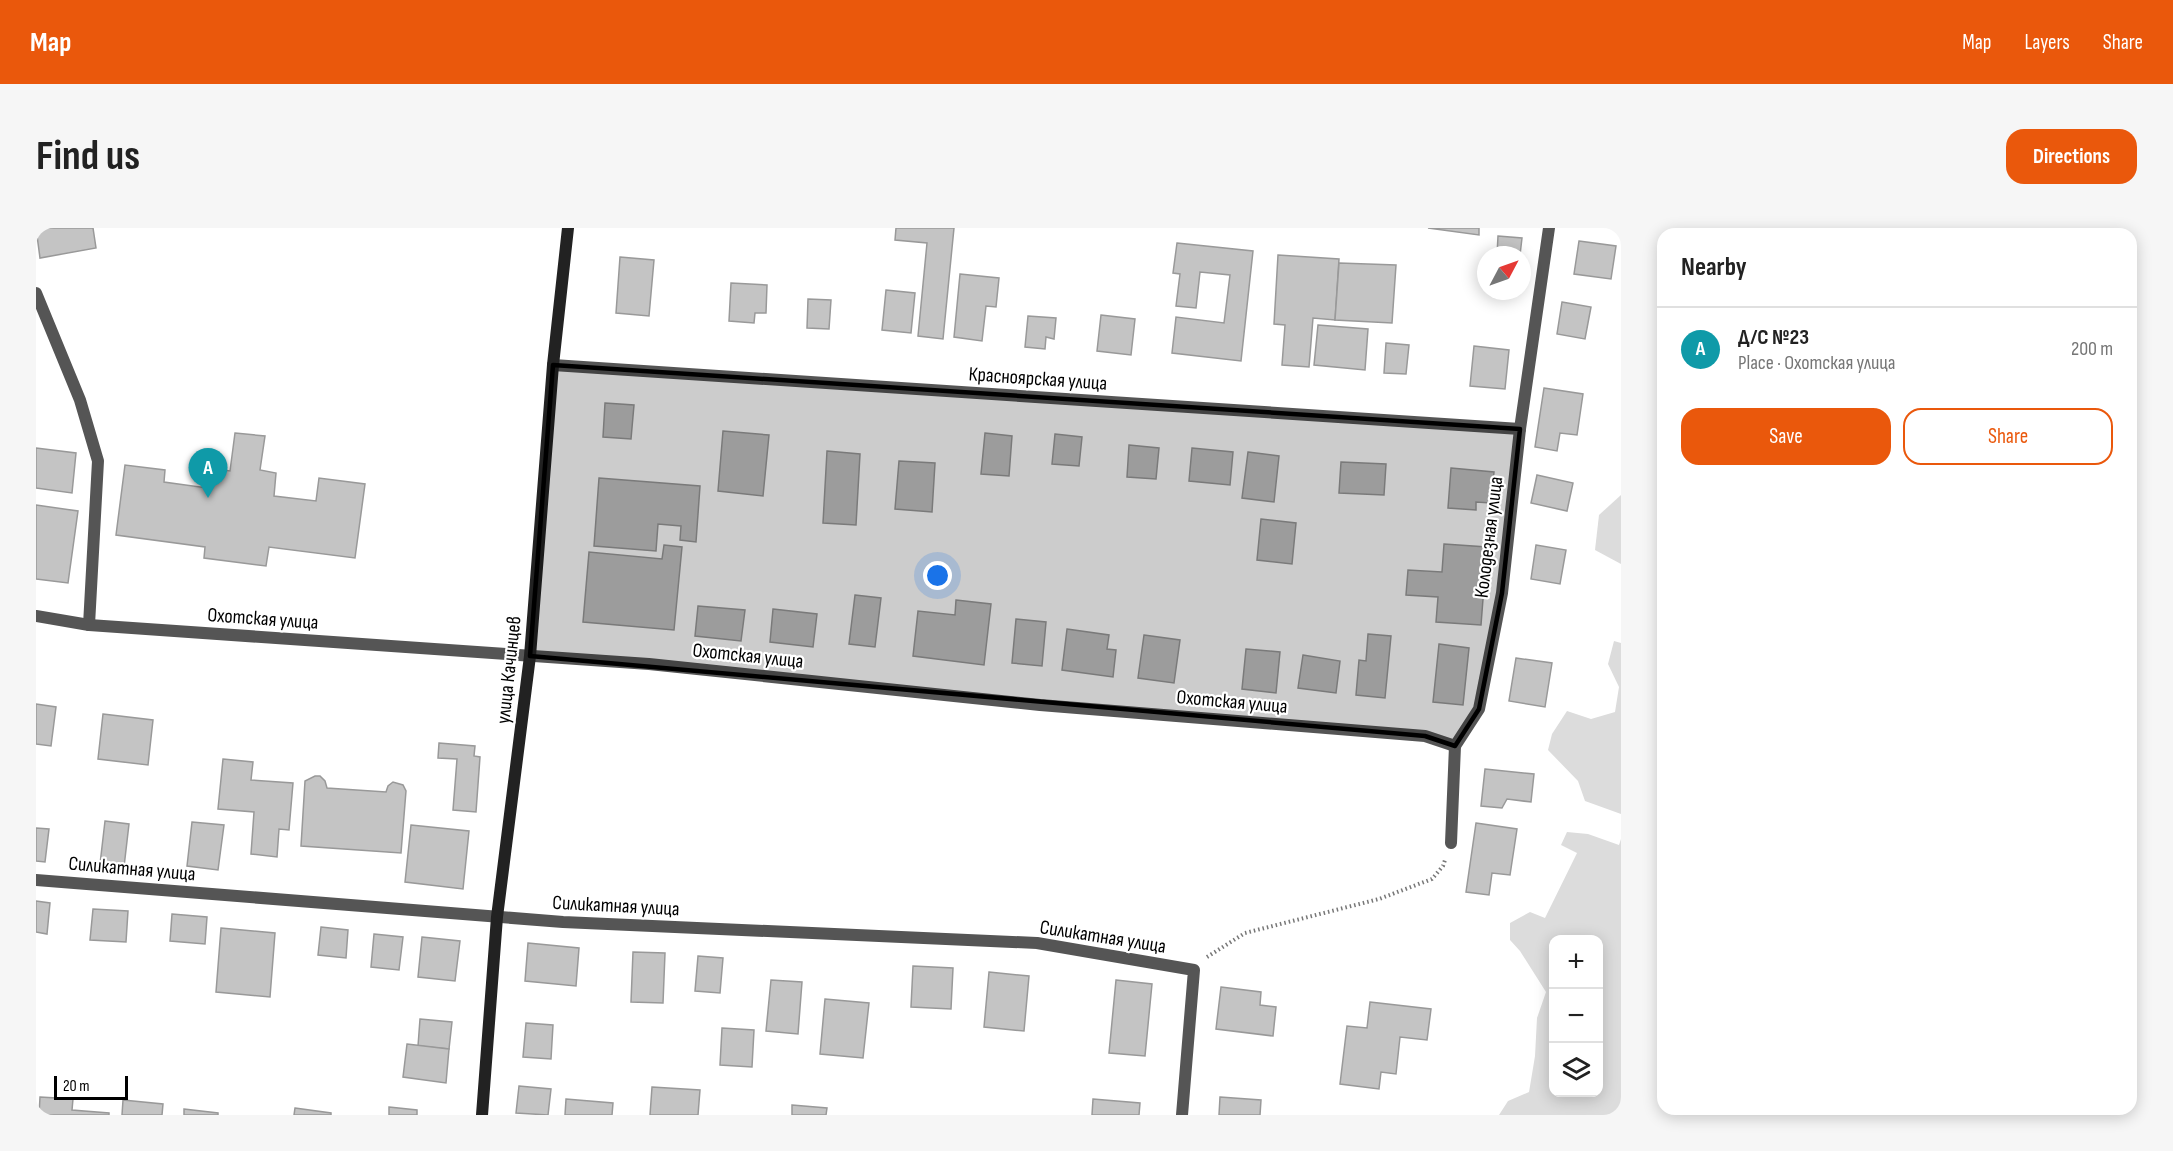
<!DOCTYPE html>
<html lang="en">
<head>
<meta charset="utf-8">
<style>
	:root { --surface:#fff; --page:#f6f6f6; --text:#222; --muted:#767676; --line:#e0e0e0; --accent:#ea580c }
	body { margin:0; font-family:"Sofia Sans Condensed",sans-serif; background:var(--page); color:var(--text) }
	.controls { position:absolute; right:18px; bottom:18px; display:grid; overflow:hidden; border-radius:12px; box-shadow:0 3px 15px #0003 }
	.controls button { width:54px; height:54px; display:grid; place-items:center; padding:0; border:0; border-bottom:2px solid var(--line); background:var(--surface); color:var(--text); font:30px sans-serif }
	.compass { position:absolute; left:1441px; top:18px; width:54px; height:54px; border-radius:50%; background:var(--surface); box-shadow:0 3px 15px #0003; rotate:49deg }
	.scale { position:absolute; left:18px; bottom:15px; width:74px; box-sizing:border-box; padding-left:6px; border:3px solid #000; border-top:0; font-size:16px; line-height:21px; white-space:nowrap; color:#000; -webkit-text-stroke:4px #fff; paint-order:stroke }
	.you { position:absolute; left:902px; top:348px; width:21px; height:21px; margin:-15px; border:4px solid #fff; border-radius:50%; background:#1a73e8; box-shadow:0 0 0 9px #1a73e833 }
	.badge { display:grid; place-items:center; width:39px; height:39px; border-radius:50%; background:var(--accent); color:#fff; font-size:20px; font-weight:700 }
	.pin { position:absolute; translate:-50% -50px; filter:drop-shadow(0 2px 3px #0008) }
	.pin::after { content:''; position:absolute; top:32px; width:21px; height:18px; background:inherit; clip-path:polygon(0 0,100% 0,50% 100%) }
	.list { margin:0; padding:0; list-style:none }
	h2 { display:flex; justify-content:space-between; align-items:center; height:78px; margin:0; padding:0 24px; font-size:26px }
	h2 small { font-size:20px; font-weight:400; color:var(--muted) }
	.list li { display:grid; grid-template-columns:39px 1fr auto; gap:18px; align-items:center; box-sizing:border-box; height:84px; padding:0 24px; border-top:2px solid var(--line) }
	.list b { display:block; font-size:22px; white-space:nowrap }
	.list p { margin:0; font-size:20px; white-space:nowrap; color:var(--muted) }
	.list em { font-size:20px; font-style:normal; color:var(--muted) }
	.actions { display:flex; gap:12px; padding:18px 24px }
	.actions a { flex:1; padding:14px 0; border:2px solid var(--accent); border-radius:18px; text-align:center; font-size:21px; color:var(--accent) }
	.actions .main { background:var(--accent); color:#fff }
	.icon { flex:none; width:33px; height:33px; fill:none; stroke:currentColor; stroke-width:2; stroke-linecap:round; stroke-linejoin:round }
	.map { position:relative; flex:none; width:1585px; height:887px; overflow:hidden; border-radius:18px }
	header { display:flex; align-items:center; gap:36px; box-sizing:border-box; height:84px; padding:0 30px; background:var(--accent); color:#fff }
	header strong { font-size:28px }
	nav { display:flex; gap:33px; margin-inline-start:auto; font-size:21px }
	.intro { display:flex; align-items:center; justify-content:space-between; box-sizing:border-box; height:144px; padding:0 36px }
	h1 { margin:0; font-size:42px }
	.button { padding:15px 27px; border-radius:18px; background:var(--accent); color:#fff; font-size:21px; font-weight:700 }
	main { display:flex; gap:36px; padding:0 36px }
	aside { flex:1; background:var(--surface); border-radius:18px; box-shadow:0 3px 15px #0003 }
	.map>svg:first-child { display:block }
</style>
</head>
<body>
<header>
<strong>Map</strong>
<nav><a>Map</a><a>Layers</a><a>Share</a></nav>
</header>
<div class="intro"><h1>Find us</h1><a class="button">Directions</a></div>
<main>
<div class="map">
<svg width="1585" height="887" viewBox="0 0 1585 887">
	<rect width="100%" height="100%" fill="#fff"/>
	<!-- green -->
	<g fill="#dcdcdc" fill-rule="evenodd">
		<path d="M 1585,267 L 1585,336 L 1559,322 L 1563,287 Z"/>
		<path d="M 1578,413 L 1585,415 L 1585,586 L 1549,573 L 1542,553 L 1512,522 L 1516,506 L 1531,483 L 1555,491 L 1579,484 L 1583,459 L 1572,436 Z"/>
		<path d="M 1531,604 L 1552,606 L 1583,617 L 1585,611 L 1585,887 L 1463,887 L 1472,873 L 1493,864 L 1499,828 L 1501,790 L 1510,764 L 1484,723 L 1474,712 L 1474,695 L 1494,684 L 1509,690 L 1541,625 L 1525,617 ZM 1518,712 L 1562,712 L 1562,864 L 1518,864 Z"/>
	</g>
	<!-- building -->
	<g fill="#c4c4c4" stroke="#999" stroke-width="1.5">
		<path d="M 0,0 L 57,0 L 60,20 L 4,30 Z"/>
		<path d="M 860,0 L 918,0 L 907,111 L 882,108 L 891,15 L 859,12 Z"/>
		<path d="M 1392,0 L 1443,0 L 1443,7 Z"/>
		<path d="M 1462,8 L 1486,10 L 1484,27 L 1461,27 Z"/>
		<path d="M 1543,13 L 1580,18 L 1575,51 L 1538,46 Z"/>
		<path d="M 1141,15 L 1217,23 L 1205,133 L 1136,125 L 1140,89 L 1188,95 L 1194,47 L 1164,44 L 1160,80 L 1140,78 L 1144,46 L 1137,45 Z"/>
		<path d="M 1242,27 L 1303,31 L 1299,92 L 1277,90 L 1273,139 L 1246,137 L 1249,97 L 1238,96 Z"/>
		<path d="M 584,29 L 618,32 L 613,88 L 580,85 Z"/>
		<path d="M 1303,35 L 1360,37 L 1356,95 L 1299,92 Z"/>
		<path d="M 924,46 L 963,50 L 960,79 L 950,78 L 946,113 L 918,109 Z"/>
		<path d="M 695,55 L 731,57 L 730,85 L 719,85 L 718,95 L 693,93 Z"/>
		<path d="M 850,62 L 879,65 L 875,105 L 846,102 Z"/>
		<path d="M 772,71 L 795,72 L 793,101 L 771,100 Z"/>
		<path d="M 1526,74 L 1555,79 L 1549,111 L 1521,106 Z"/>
		<path d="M 1065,87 L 1099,91 L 1095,127 L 1061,123 Z"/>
		<path d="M 992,88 L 1020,90 L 1018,111 L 1010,109 L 1009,121 L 989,119 Z"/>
		<path d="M 1282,97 L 1332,101 L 1329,142 L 1278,137 Z"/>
		<path d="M 1350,115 L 1373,117 L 1370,146 L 1348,145 Z"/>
		<path d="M 1438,118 L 1473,122 L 1469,161 L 1434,158 Z"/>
		<path d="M 1508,160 L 1547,166 L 1541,207 L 1524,205 L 1521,223 L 1499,219 Z"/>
		<path d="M 569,175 L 598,177 L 595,211 L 567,209 Z"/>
		<path d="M 687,203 L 733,207 L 727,268 L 682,263 Z"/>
		<path d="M 199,205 L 229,208 L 224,242 L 240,245 L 238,268 L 280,273 L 283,250 L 329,256 L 319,330 L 233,319 L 230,338 L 168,330 L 169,319 L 80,307 L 89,237 L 129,242 L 128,254 L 171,260 L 174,240 L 194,243 Z"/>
		<path d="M 949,205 L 976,208 L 973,248 L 945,246 Z"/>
		<path d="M 1019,206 L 1046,209 L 1043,238 L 1016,236 Z"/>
		<path d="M 1093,217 L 1123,220 L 1120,251 L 1091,249 Z"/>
		<path d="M 0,220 L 40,225 L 36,265 L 0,260 Z"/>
		<path d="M 1156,220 L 1197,224 L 1194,257 L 1153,253 Z"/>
		<path d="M 791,223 L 824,226 L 820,297 L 787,295 Z"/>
		<path d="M 1212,224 L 1243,228 L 1238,274 L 1206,270 Z"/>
		<path d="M 863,233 L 899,235 L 896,284 L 859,281 Z"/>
		<path d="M 1305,234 L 1350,236 L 1348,267 L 1303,265 Z"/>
		<path d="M 1415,240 L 1458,244 L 1455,275 L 1440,274 L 1440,282 L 1412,280 Z"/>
		<path d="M 1501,247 L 1537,255 L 1531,283 L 1495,275 Z"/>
		<path d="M 563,250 L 664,258 L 660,314 L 644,312 L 645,298 L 622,296 L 620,323 L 558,318 Z"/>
		<path d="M 0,277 L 42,283 L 32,355 L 0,351 Z"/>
		<path d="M 1225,291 L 1260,295 L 1256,336 L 1221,332 Z"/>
		<path d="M 1408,316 L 1451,319 L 1445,397 L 1400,394 L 1402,369 L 1370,367 L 1372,342 L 1406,344 Z"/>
		<path d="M 628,317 L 646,319 L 638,402 L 547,394 L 553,324 L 626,331 Z"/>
		<path d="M 1500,317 L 1530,322 L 1524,356 L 1495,351 Z"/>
		<path d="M 819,367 L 845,370 L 839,419 L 813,416 Z"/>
		<path d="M 920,372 L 955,376 L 948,437 L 877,428 L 882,383 L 919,387 Z"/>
		<path d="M 662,378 L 709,382 L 705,413 L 659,408 Z"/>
		<path d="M 737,381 L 781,386 L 777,419 L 734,414 Z"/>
		<path d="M 980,391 L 1010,394 L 1006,438 L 976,435 Z"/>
		<path d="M 1031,401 L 1073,407 L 1071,421 L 1080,422 L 1077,449 L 1026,442 Z"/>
		<path d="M 1332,406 L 1355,408 L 1349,470 L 1320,467 L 1323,432 L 1330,433 Z"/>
		<path d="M 1108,407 L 1144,412 L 1138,455 L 1102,450 Z"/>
		<path d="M 1403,416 L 1433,420 L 1427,477 L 1397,474 Z"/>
		<path d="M 1210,421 L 1244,424 L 1240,465 L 1206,461 Z"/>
		<path d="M 1267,427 L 1304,433 L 1300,465 L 1262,460 Z"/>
		<path d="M 1480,430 L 1516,435 L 1509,479 L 1473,473 Z"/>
		<path d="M 0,476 L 20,479 L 15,518 L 0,516 Z"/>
		<path d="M 67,486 L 117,492 L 112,537 L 62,531 Z"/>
		<path d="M 403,515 L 439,518 L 438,528 L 444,529 L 440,584 L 417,582 L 421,531 L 402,530 Z"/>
		<path d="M 187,531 L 217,534 L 215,552 L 257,555 L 253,602 L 243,601 L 241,629 L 215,626 L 218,584 L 182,581 Z"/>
		<path d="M 1449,541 L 1498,546 L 1495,574 L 1471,571 L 1466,580 L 1445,578 Z"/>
		<path d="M 279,548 L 284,548 L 289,553 L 291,560 L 350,564 L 352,558 L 357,554 L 367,557 L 370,563 L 365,625 L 265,618 L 269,553 Z"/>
		<path d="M 69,593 L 93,596 L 88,639 L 64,636 Z"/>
		<path d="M 156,594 L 188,597 L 182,642 L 151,638 Z"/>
		<path d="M 1440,595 L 1481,601 L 1474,647 L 1456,645 L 1453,667 L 1430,664 Z"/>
		<path d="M 375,597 L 433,603 L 427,661 L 369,654 Z"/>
		<path d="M 0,600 L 13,601 L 9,634 L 0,633 Z"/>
		<path d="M 0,673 L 14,675 L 11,706 L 0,704 Z"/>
		<path d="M 57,681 L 92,683 L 90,714 L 54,712 Z"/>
		<path d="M 136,686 L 171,689 L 169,716 L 134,713 Z"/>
		<path d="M 285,699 L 312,702 L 310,730 L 282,727 Z"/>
		<path d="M 185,700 L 239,705 L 234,769 L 180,764 Z"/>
		<path d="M 338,706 L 367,709 L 363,742 L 335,739 Z"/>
		<path d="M 386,709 L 424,713 L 419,753 L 382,749 Z"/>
		<path d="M 492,715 L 543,720 L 540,758 L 489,753 Z"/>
		<path d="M 597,724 L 629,725 L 627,775 L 595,774 Z"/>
		<path d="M 662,728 L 687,730 L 684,765 L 659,763 Z"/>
		<path d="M 877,738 L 917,740 L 915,781 L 875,779 Z"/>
		<path d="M 953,744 L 993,748 L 988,803 L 948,799 Z"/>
		<path d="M 735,752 L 766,754 L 762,806 L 730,803 Z"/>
		<path d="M 1080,752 L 1116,756 L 1109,828 L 1073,825 Z"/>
		<path d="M 1185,759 L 1225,764 L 1224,777 L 1240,779 L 1237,808 L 1180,801 Z"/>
		<path d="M 789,771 L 833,775 L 827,830 L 784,826 Z"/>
		<path d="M 1334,774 L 1395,781 L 1391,812 L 1364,809 L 1360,846 L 1345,844 L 1343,861 L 1304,856 L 1311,798 L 1331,800 Z"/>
		<path d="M 384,791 L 416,794 L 413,821 L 382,818 Z"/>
		<path d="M 490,795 L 517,797 L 515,831 L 487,829 Z"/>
		<path d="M 686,800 L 718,802 L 716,839 L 684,837 Z"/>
		<path d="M 371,816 L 413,821 L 410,855 L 367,849 Z"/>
		<path d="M 483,858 L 515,861 L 512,887 L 480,885 Z"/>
		<path d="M 616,859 L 664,862 L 662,887 L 614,887 Z"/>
		<path d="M 4,869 L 37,871 L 36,882 L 73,885 L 73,887 L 3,887 Z"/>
		<path d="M 1184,869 L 1225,872 L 1224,887 L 1183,887 Z"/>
		<path d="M 530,871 L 577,875 L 576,887 L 529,887 Z"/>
		<path d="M 1057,871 L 1104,875 L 1103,887 L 1056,887 Z"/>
		<path d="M 87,872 L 127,876 L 126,887 L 86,887 Z"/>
		<path d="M 756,877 L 791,880 L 790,887 L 756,887 Z"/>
		<path d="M 353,879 L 381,882 L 381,887 L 353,887 Z"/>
		<path d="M 259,880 L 295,885 L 295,887 L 258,887 Z"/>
		<path d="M 148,881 L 182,885 L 182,887 L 148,887 Z"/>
	</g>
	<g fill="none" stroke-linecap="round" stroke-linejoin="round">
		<!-- path -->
		<path stroke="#777" stroke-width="4" stroke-dasharray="1.5 3" stroke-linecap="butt" d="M 1171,729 L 1209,705 L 1343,671 L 1396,651 L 1407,638 L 1409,632"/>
		<!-- minor -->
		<g stroke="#555" stroke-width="12">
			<path d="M 0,65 L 44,172 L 62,233 L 53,397"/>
			<path d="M 517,137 L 1484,201"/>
			<path d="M 0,388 L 53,397 L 613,436 L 1004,477 L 1389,508 L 1419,518"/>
			<path d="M 1415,615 L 1419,518 L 1443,481 L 1466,365 L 1484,201 L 1513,0"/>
			<path d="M 0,652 L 527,694 L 1001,715 L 1158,742 L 1146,887"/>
		</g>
		<!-- secondary -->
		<path stroke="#222" stroke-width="12" d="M 446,887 L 461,689 L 494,428 L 517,137 L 532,0"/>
	</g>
	<!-- marked area -->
	<path fill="#000" fill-opacity="0.2" stroke="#000" stroke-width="4.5" stroke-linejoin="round" d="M 517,137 L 1484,201 L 1466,365 L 1443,481 L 1419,518 L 1389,508 L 494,428 Z"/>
	<g text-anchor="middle" stroke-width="4.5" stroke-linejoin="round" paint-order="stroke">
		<!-- street labels -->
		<g font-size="20" fill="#000" stroke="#fff">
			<text transform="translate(1002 150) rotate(4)" y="7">Красноярская улица</text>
			<text transform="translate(1452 309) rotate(-83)" y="7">Колодезная улица</text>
			<text transform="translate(227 390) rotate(4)" y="7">Охотская улица</text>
			<text transform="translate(712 427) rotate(6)" y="7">Охотская улица</text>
			<text transform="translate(472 442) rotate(-84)" y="7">улица Качинцев</text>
			<text transform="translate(1196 473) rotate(5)" y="7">Охотская улица</text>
			<text transform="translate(96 640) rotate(5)" y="7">Силикатная улица</text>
			<text transform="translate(580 677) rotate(3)" y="7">Силикатная улица</text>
			<text transform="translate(1067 708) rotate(9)" y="7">Силикатная улица</text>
		</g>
	</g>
</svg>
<div class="controls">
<button>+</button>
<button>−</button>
<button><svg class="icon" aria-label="layers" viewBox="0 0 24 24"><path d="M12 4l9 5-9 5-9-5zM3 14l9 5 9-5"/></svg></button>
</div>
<svg class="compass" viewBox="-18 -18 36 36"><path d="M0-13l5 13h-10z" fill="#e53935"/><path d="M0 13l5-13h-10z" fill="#767676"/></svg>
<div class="scale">20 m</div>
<div class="you"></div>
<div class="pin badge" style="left:172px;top:270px;background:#0f9aa8">A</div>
</div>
<aside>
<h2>Nearby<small></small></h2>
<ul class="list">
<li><span class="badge" style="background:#0f9aa8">A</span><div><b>Д/С №23</b><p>Place · Охотская улица</p></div><em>200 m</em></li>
</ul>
<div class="actions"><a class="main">Save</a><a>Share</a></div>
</aside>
</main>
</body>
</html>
